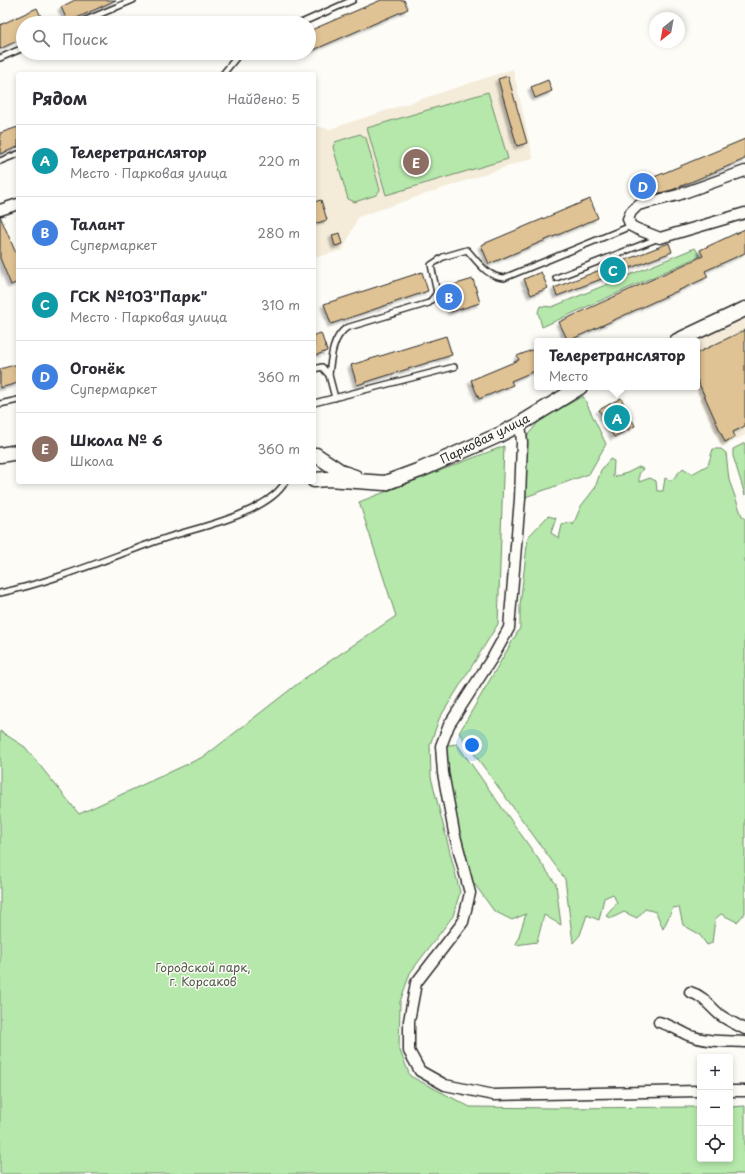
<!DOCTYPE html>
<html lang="ru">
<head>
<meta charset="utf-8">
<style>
	:root { --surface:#fff; --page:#f2f2f3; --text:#2b2b33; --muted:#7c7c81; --line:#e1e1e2; --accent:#d93025 }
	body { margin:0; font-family:"Playpen Sans",sans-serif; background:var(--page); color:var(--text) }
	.controls { position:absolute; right:12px; bottom:12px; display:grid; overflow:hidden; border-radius:4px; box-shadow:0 2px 6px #0003 }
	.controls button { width:36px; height:36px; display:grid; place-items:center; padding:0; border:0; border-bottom:1px solid var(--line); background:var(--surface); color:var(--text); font:20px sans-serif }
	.compass { position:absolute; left:649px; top:12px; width:36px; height:36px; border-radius:50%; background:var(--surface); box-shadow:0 2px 6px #0003; rotate:211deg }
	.you { position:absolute; left:472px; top:745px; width:14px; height:14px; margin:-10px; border:3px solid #fff; border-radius:50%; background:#1a73e8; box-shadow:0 0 0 6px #1a73e833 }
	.badge { display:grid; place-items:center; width:26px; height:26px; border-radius:50%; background:var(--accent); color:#fff; font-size:13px; font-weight:700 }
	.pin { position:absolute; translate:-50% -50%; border:2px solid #fff; box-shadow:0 1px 4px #0006 }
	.popup { position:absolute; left:534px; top:338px; width:166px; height:52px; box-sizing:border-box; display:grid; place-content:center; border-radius:4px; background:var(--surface); filter:drop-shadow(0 1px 3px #0005); font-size:13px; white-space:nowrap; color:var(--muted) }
	.popup b { font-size:15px; color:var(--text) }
	.popup::after { content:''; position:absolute; left:50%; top:100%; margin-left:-8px; border:8px solid transparent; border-top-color:var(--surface) }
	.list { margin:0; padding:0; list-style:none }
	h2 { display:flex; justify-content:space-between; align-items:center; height:52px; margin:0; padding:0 16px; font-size:17px }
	h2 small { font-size:13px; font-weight:400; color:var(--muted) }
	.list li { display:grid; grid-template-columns:26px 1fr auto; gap:12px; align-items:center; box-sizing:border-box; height:72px; padding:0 16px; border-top:1px solid var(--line) }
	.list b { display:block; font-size:15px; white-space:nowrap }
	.list p { margin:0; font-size:13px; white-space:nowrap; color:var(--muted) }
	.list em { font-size:13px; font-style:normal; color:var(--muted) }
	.icon { flex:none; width:22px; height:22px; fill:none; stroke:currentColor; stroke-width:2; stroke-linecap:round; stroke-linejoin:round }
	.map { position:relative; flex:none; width:745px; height:1174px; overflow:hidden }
	.search { position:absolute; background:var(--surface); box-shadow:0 2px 6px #0003; left:16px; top:16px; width:300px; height:44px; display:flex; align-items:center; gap:10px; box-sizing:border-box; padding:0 14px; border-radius:22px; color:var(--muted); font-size:15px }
	.panel { position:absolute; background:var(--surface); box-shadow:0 2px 6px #0003; left:16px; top:72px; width:300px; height:412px; border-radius:4px }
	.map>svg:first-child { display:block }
</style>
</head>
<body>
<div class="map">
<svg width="745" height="1174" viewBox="0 0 745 1174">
	<defs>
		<filter id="shadow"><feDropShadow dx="-3" dy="3" stdDeviation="1" flood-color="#0004"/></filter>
	</defs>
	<rect width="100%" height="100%" fill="#fdfcf7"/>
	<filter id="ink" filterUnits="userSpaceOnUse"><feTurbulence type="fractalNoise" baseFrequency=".025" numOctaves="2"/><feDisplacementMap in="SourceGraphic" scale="8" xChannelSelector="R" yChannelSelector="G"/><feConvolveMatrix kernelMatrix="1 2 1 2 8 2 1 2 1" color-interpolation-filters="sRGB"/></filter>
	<g filter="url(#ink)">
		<!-- built -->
		<g fill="#f4ebd9">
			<path d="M 513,69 L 533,158 L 358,217 L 343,250 L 314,258 L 314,126 L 330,129 Z"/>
			<path d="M 745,318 L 745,435 L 722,447 L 695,387 L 697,387 L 697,341 Z"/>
		</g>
		<!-- green -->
		<g fill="#b5e8aa" stroke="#708a6a">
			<path d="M 488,92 L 508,159 L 386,195 L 367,128 Z"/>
			<path d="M 360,134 L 366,138 L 380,190 L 376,195 L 355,202 L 348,199 L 333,147 L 335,142 Z"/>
			<path d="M 695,248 L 700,256 L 542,327 L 538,312 L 540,306 L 552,307 Z"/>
			<path d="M 583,396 L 606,444 L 589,474 L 520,499 L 522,442 L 540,420 Z"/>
			<path d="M 745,443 L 745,495 L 733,456 L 733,449 Z"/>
			<path d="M 504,446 L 498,624 L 439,719 L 430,745 L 431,777 L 460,892 L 453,916 L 410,973 L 400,1002 L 399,1048 L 410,1076 L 470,1107 L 556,1108 L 700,1107 L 700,1159 L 730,1159 L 730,1107 L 745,1106 L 745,1174 L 0,1174 L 0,731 L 25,747 L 79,814 L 205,756 L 305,678 L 396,616 L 359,502 Z"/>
			<path d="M 713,449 L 721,449 L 726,453 L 729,480 L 742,516 L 745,518 L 745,913 L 737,922 L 721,914 L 715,919 L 712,943 L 707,945 L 699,934 L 683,925 L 679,907 L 673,908 L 663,929 L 656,912 L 645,909 L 637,918 L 624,912 L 612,918 L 606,916 L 617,903 L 613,894 L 604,898 L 599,920 L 587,915 L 580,935 L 573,943 L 565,879 L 459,733 L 520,628 L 520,605 L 528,537 L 548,516 L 556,518 L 551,533 L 559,538 L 562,525 L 571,522 L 573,525 L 581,506 L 595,488 L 601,470 L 610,459 L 614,461 L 613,477 L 627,473 L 639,467 L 643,469 L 639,474 L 639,482 L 650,478 L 656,481 L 657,491 L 663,491 L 665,478 L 671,481 L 683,468 L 692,474 L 708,465 Z"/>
			<path d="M 457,744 L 556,884 L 561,925 L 544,915 L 537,942 L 516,945 L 526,914 L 512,920 L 494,911 L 463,868 L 441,746 Z"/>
		</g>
		<!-- building -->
		<g fill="#e0c394" stroke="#2b2b2b" filter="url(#shadow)">
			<path d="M 75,0 L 116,0 L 68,22 L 61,7 Z"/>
			<path d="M 381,0 L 404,0 L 408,9 L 309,52 L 309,31 Z"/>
			<path d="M 37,8 L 44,23 L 23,23 L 23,38 L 0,49 L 0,25 Z"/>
			<path d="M 508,76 L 527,143 L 517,146 L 498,79 Z"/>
			<path d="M 548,80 L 552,91 L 535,98 L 531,87 Z"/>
			<path d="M 18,127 L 18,147 L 0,154 L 0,133 Z"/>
			<path d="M 745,139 L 745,159 L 672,190 L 655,194 L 653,190 L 641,195 L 635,181 L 645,176 L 647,180 Z"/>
			<path d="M 590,199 L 598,218 L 489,264 L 481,245 Z"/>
			<path d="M 321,200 L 327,220 L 314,224 L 314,202 Z"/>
			<path d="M 0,216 L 18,258 L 18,282 L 11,285 L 0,258 Z"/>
			<path d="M 745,229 L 745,253 L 705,271 L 708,277 L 568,341 L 559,322 L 703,256 L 700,250 Z"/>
			<path d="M 340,233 L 343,244 L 335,246 L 332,235 Z"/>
			<path d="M 669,243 L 672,252 L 557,296 L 554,288 Z"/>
			<path d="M 422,272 L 428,291 L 331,324 L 324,304 Z"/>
			<path d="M 541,272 L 548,288 L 531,295 L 524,279 Z"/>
			<path d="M 473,279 L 480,303 L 451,312 L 443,288 Z"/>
			<path d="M 745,330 L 745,426 L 733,432 L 735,437 L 725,442 L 697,379 L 697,353 Z"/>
			<path d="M 321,333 L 327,351 L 314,356 L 314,335 Z"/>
			<path d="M 446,336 L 452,355 L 357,385 L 351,365 Z"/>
			<path d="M 537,348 L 537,370 L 511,381 L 513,385 L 479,399 L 471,380 L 519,360 L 517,356 Z"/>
			<path d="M 18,364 L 18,383 L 0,388 L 0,369 Z"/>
			<path d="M 621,398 L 635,426 L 614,437 L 599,410 Z"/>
		</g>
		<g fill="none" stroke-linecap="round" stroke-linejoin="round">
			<defs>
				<g id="lane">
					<path d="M 79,23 L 133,0"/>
					<path d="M 301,23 L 353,0"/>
					<path d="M 0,58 L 23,48"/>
					<path d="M 223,74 L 240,53"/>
					<path d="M 0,161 L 18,154"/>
					<path d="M 556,278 L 659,238"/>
					<path d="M 314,369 L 322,367 L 329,375 L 335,398"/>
					<path d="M 329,375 C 331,358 332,339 346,328 L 429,303 L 437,293 L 431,265 L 443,257 L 467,250 C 478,262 487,277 504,278 L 631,226"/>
					<path d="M 314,403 L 454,367"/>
					<path d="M 0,404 L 18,400"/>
					<path d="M 0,593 C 55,581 106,559 160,540 C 186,531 215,525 241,514 C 255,508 278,496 285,482"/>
				</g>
				<g id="street">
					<path d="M 745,171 L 678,195 L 638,205 L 631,212 L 628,219 L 631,226 L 637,229 L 660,238 L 745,213"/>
					<path d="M 0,210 L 18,204"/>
					<path d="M 520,424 L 522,442 L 520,499 L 509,628 L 494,655 L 449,725 L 441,746 L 443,773 L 454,832 L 470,893 L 463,922 L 416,983 L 409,1021 L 409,1051 L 420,1071 L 445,1085 L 494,1095 L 700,1091"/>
					<path d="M 690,992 C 704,996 709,1006 720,1015 C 727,1020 737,1025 745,1029"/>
					<path d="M 659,1022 C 670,1025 678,1030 688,1035 C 705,1042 727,1041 745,1042"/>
					<path d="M 730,1091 L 745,1091"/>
				</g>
				<g id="secondary">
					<path d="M 677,341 L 745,309"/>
					<path d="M 0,455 L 18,452"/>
					<path d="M 316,455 L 343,473 L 355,477"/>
					<path d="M 314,480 L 328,479 L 385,483 L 420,470 L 499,435 L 520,424 L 580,387"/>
				</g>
			</defs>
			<!-- lane casing -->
			<use href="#lane" stroke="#2b2b2b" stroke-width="8"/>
			<!-- street casing -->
			<use href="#street" stroke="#2b2b2b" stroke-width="13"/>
			<!-- secondary casing -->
			<use href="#secondary" stroke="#2b2b2b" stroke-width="17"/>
			<!-- lane -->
			<use href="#lane" stroke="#fdfcf7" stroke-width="5"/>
			<!-- street -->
			<use href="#street" stroke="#fdfcf7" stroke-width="10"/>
			<!-- secondary -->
			<use href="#secondary" stroke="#fdfcf7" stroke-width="14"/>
		</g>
	</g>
	<g text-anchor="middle" stroke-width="3" stroke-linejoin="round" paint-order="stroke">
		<!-- street labels -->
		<g font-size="12" fill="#2b2b2b" stroke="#fdfcf7">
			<text transform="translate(485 439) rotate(-26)" y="4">Парковая улица</text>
		</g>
		<!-- park labels -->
		<g font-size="12" fill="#4e5a4b" stroke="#fdfcf7">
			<text x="203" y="972">Городской парк,<tspan x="203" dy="14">г. Корсаков</tspan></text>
		</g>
	</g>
</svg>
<div class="controls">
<button>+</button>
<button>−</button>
<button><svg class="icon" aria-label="locate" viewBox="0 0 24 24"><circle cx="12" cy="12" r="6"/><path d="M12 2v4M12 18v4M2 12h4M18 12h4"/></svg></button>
</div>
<svg class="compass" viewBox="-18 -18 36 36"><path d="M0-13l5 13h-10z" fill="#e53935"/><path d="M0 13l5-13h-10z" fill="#7c7c81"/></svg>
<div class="you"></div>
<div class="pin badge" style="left:617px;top:418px;background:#0f9aa8">A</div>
<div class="popup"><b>Телеретранслятор</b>Место</div>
<div class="pin badge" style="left:449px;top:297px;background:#3f7fe0">B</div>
<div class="pin badge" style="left:613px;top:270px;background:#0f9aa8">C</div>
<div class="pin badge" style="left:643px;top:186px;background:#3f7fe0">D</div>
<div class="pin badge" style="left:416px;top:162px;background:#8d6e63">E</div>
<div class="search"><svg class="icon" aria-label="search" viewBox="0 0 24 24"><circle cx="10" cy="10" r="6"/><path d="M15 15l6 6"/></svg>Поиск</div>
<section class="panel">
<h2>Рядом<small>Найдено: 5</small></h2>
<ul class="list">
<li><span class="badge" style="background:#0f9aa8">A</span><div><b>Телеретранслятор</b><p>Место · Парковая улица</p></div><em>220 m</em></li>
<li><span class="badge" style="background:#3f7fe0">B</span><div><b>Талант</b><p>Супермаркет</p></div><em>280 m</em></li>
<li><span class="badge" style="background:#0f9aa8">C</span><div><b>ГСК №103&quot;Парк&quot;</b><p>Место · Парковая улица</p></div><em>310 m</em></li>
<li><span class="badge" style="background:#3f7fe0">D</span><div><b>Огонёк</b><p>Супермаркет</p></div><em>360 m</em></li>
<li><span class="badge" style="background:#8d6e63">E</span><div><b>Школа № 6</b><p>Школа</p></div><em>360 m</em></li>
</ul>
</section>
</div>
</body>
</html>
